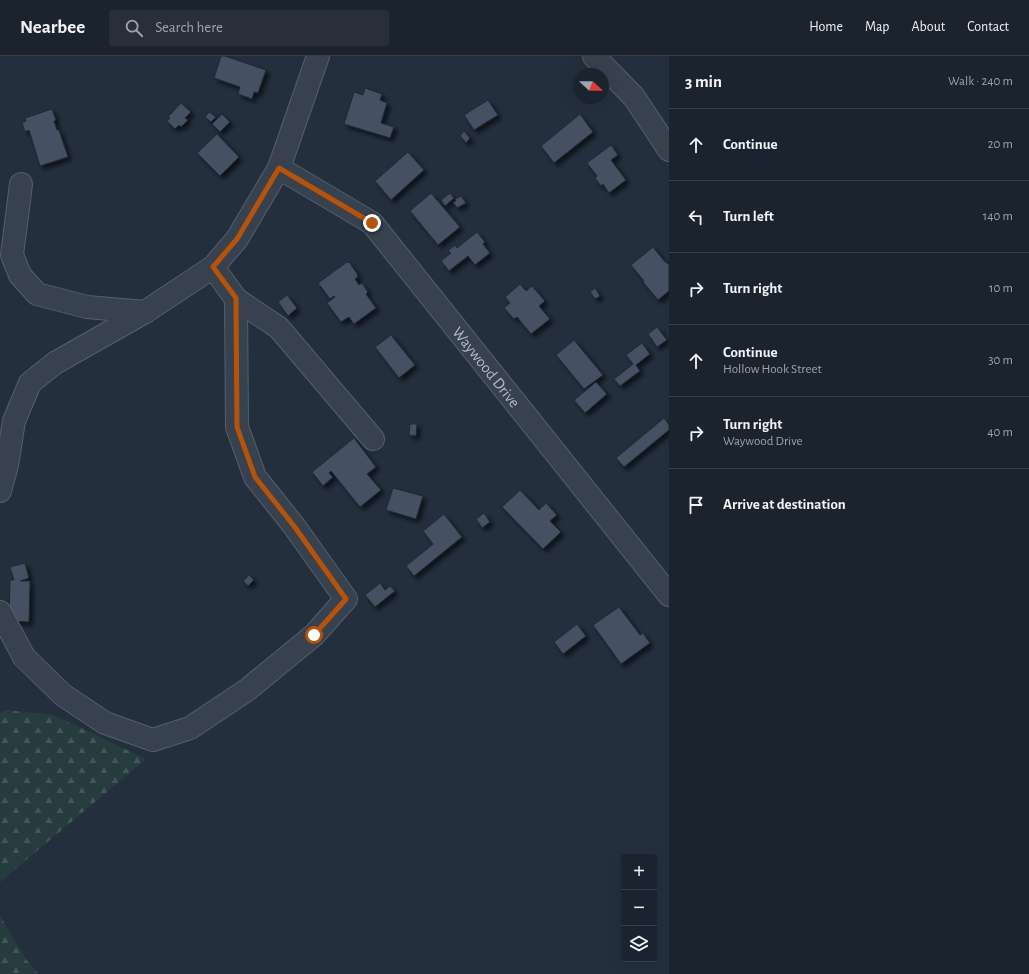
<!DOCTYPE html>
<html lang="en">
<head>
<meta charset="utf-8">
<style>
	:root { --surface:#1b232e; --page:#282f3a; --text:#f1f3f6; --muted:#a0a4aa; --line:#39404a }
	body { margin:0; font-family:"Alegreya Sans",sans-serif; background:var(--page); color:var(--text) }
	.controls { position:absolute; right:12px; bottom:12px; display:grid; overflow:hidden; border-radius:4px; box-shadow:0 4px 16px #0002 }
	.controls button { width:36px; height:36px; display:grid; place-items:center; padding:0; border:0; border-bottom:1px solid var(--line); background:var(--surface); color:var(--text); font:20px sans-serif }
	.compass { position:absolute; left:573px; top:12px; width:36px; height:36px; border-radius:50%; background:var(--surface); box-shadow:0 4px 16px #0002; rotate:112deg }
	.stop { position:absolute; width:12px; height:12px; margin:-9px; border:3px solid #b45309; border-radius:50%; background:#fff }
	.stop.end { background:#b45309; border-color:#fff; box-shadow:0 1px 4px #0008 }
	.list { margin:0; padding:0; list-style:none }
	h2 { display:flex; justify-content:space-between; align-items:center; height:52px; margin:0; padding:0 16px; font-size:17px }
	h2 small { font-size:13px; font-weight:400; color:var(--muted) }
	.list li { display:grid; grid-template-columns:26px 1fr auto; gap:12px; align-items:center; box-sizing:border-box; height:72px; padding:0 16px; border-top:1px solid var(--line) }
	.list b { display:block; font-size:15px; white-space:nowrap }
	.list p { margin:0; font-size:13px; white-space:nowrap; color:var(--muted) }
	.list em { font-size:13px; font-style:normal; color:var(--muted) }
	.icon { flex:none; width:22px; height:22px; fill:none; stroke:currentColor; stroke-width:2; stroke-linecap:round; stroke-linejoin:round }
	.map { position:relative; flex:none; width:669px; height:918px; overflow:hidden }
	header { display:flex; align-items:center; gap:24px; box-sizing:border-box; height:56px; padding:0 20px; background:var(--surface); border-bottom:1px solid var(--line) }
	header strong { font-size:19px }
	nav { display:flex; gap:22px; margin-inline-start:auto; font-size:14px }
	.search { width:280px; height:36px; background:var(--page); display:flex; align-items:center; gap:10px; box-sizing:border-box; padding:0 14px; border-radius:4px; color:var(--muted); font-size:15px }
	main { display:flex }
	aside { flex:1; background:var(--surface) }
	.map>svg:first-child { display:block }
</style>
</head>
<body>
<header>
<strong>Nearbee</strong>
<div class="search"><svg class="icon" aria-label="search" viewBox="0 0 24 24"><circle cx="10" cy="10" r="6"/><path d="M15 15l6 6"/></svg>Search here</div>
<nav><a>Home</a><a>Map</a><a>About</a><a>Contact</a></nav>
</header>
<main>
<div class="map">
<svg width="669" height="918" viewBox="0 0 669 918">
	<defs>
		<pattern id="forest-firs" width="22" height="20" patternUnits="userSpaceOnUse"><rect width="22" height="20" fill="#263c3f"/><path d="M5 1l3.5 6h-7zM16 11l3.5 6h-7z" fill="#435659"/></pattern>
		<filter id="shadow"><feDropShadow dx="3.5" dy="3.5" stdDeviation="2" flood-color="#0009"/></filter>
	</defs>
	<rect width="100%" height="100%" fill="#242f3e"/>
	<!-- forest -->
	<g fill="url(#forest-firs)">
		<path d="M 6,654 L 54,659 L 146,703 L 0,826 L 0,657 Z"/>
		<path d="M 0,860 L 26,903 L 38,918 L 0,918 Z"/>
	</g>
	<!-- building -->
	<g fill="#455162" stroke="#1f2835" filter="url(#shadow)">
		<path d="M 221,0 L 225,0 L 266,14 L 258,37 L 254,36 L 252,43 L 238,38 L 240,31 L 214,22 Z"/>
		<path d="M 365,32 L 382,38 L 380,44 L 387,47 L 381,67 L 394,71 L 390,82 L 344,68 L 354,36 L 363,39 Z"/>
		<path d="M 488,44 L 498,59 L 474,74 L 464,59 Z"/>
		<path d="M 181,47 L 191,56 L 185,62 L 188,64 L 181,71 L 179,69 L 175,73 L 167,65 L 170,62 L 168,61 Z"/>
		<path d="M 52,53 L 56,64 L 54,65 L 57,74 L 59,74 L 68,101 L 40,110 L 29,74 L 25,76 L 22,67 L 26,65 L 25,62 Z"/>
		<path d="M 209,56 L 216,61 L 211,66 L 205,61 Z"/>
		<path d="M 222,58 L 230,66 L 220,76 L 212,68 Z"/>
		<path d="M 580,58 L 593,76 L 554,107 L 541,90 Z"/>
		<path d="M 464,75 L 470,82 L 466,87 L 460,80 Z"/>
		<path d="M 217,78 L 239,101 L 220,120 L 197,97 Z"/>
		<path d="M 611,89 L 618,99 L 611,104 L 626,124 L 609,137 L 603,128 L 601,130 L 595,122 L 597,120 L 587,107 Z"/>
		<path d="M 408,96 L 424,114 L 391,144 L 375,125 Z"/>
		<path d="M 431,137 L 460,171 L 438,189 L 410,155 Z"/>
		<path d="M 450,137 L 454,142 L 445,150 L 441,144 Z"/>
		<path d="M 461,140 L 466,147 L 457,152 L 453,146 L 456,145 L 455,143 Z"/>
		<path d="M 477,176 L 485,186 L 483,188 L 490,197 L 475,209 L 468,200 L 449,215 L 441,205 L 451,197 L 448,195 L 455,189 L 457,192 Z"/>
		<path d="M 653,191 L 665,206 L 666,206 L 669,209 L 669,235 L 658,244 L 643,226 L 644,225 L 631,209 Z"/>
		<path d="M 347,206 L 348,207 L 349,206 L 358,219 L 357,219 L 358,221 L 355,223 L 359,229 L 362,227 L 368,236 L 366,238 L 376,252 L 354,268 L 349,261 L 341,266 L 327,247 L 335,241 L 334,240 L 330,243 L 318,227 Z"/>
		<path d="M 520,228 L 526,235 L 532,230 L 545,245 L 539,250 L 550,263 L 531,278 L 517,261 L 514,263 L 504,252 L 510,247 L 505,241 Z"/>
		<path d="M 595,232 L 600,240 L 595,243 L 590,236 Z"/>
		<path d="M 287,239 L 297,252 L 288,260 L 278,246 Z"/>
		<path d="M 657,271 L 667,284 L 657,291 L 648,278 Z"/>
		<path d="M 391,279 L 415,309 L 399,322 L 375,291 Z"/>
		<path d="M 574,284 L 603,319 L 584,333 L 556,299 Z"/>
		<path d="M 642,287 L 650,298 L 636,309 L 640,315 L 620,330 L 614,323 L 633,308 L 626,299 Z"/>
		<path d="M 596,326 L 607,338 L 585,357 L 574,344 Z"/>
		<path d="M 664,362 L 669,369 L 669,374 L 624,411 L 616,402 Z"/>
		<path d="M 410,368 L 417,368 L 416,380 L 409,379 Z"/>
		<path d="M 354,382 L 376,411 L 367,418 L 381,434 L 360,451 L 331,415 L 329,417 L 333,421 L 323,430 L 312,416 Z"/>
		<path d="M 393,432 L 423,440 L 416,463 L 386,454 Z"/>
		<path d="M 520,434 L 539,454 L 546,447 L 557,459 L 550,465 L 561,476 L 543,493 L 502,451 Z"/>
		<path d="M 484,457 L 490,466 L 482,472 L 476,463 Z"/>
		<path d="M 444,458 L 462,481 L 414,520 L 406,510 L 433,488 L 423,475 Z"/>
		<path d="M 25,507 L 29,522 L 20,525 L 30,525 L 29,566 L 9,565 L 10,524 L 14,524 L 10,511 Z"/>
		<path d="M 249,519 L 254,524 L 248,530 L 243,525 Z"/>
		<path d="M 380,527 L 385,534 L 390,530 L 395,535 L 375,551 L 365,539 Z"/>
		<path d="M 619,551 L 640,579 L 643,577 L 650,587 L 621,608 L 593,569 Z"/>
		<path d="M 577,568 L 586,580 L 563,598 L 554,586 Z"/>
	</g>
	<g fill="none" stroke-linecap="round" stroke-linejoin="round">
		<defs>
			<g id="minor">
				<path d="M 594,0 L 634,41 L 669,94"/>
				<path id="s1" d="M 279,112 L 372,167 L 669,539"/>
				<path d="M 21,128 L 12,199 L 20,219 L 37,238 L 87,251 L 145,256"/>
				<path d="M 236,243 L 279,272 L 373,383"/>
				<path d="M 0,435 L 7,409 L 14,365 L 30,327 L 55,307 L 145,256 L 213,211 L 237,183 L 279,112 L 318,0"/>
				<path d="M 0,556 L 24,601 L 63,639 L 105,667 L 153,684 L 190,672 L 247,634 L 314,579 L 346,543 L 294,470 L 255,421 L 237,371 L 236,243 L 213,211"/>
			</g>
		</defs>
		<!-- minor casing -->
		<use href="#minor" stroke="#565f6c" stroke-width="24"/>
		<!-- minor -->
		<use href="#minor" stroke="#38414e" stroke-width="22"/>
	</g>
	<g fill="none" stroke-linecap="round" stroke-linejoin="round">
		<!-- route -->
		<path stroke="#b45309" stroke-width="5" d="M 314,579 L 346,543 L 294,470 L 255,421 L 237,371 L 236,242 L 213,211 L 237,183 L 279,112 L 372,167"/>
	</g>
	<g text-anchor="middle" stroke-width="3" stroke-linejoin="round" paint-order="stroke">
		<!-- street labels -->
		<g font-size="16" fill="#b4bcc9" stroke="#1d2633">
			<text dy="6" stroke="none"><textPath href="#s1" startOffset="292">Waywood Drive</textPath></text>
		</g>
	</g>
</svg>
<div class="controls">
<button>+</button>
<button>−</button>
<button><svg class="icon" aria-label="layers" viewBox="0 0 24 24"><path d="M12 4l9 5-9 5-9-5zM3 14l9 5 9-5"/></svg></button>
</div>
<svg class="compass" viewBox="-18 -18 36 36"><path d="M0-13l5 13h-10z" fill="#e53935"/><path d="M0 13l5-13h-10z" fill="#a0a4aa"/></svg>
<div class="stop" style="left:314px;top:579px"></div>
<div class="stop end" style="left:372px;top:167px"></div>
</div>
<aside>
<h2>3 min<small>Walk · 240 m</small></h2>
<ul class="list">
<li><svg class="icon" aria-label="ahead" viewBox="0 0 24 24"><path d="M12 20V5M6 11l6-6 6 6"/></svg><div><b>Continue</b></div><em>20 m</em></li>
<li><svg class="icon" aria-label="left" viewBox="0 0 24 24"><path d="M17 20v-9H6M10 6l-5 5 5 5"/></svg><div><b>Turn left</b></div><em>140 m</em></li>
<li><svg class="icon" aria-label="right" viewBox="0 0 24 24"><path d="M7 20v-9h11M14 6l5 5-5 5"/></svg><div><b>Turn right</b></div><em>10 m</em></li>
<li><svg class="icon" aria-label="ahead" viewBox="0 0 24 24"><path d="M12 20V5M6 11l6-6 6 6"/></svg><div><b>Continue</b><p>Hollow Hook Street</p></div><em>30 m</em></li>
<li><svg class="icon" aria-label="right" viewBox="0 0 24 24"><path d="M7 20v-9h11M14 6l5 5-5 5"/></svg><div><b>Turn right</b><p>Waywood Drive</p></div><em>40 m</em></li>
<li><svg class="icon" aria-label="arrive" viewBox="0 0 24 24"><path d="M6 21V4h12l-3 4 3 4H6"/></svg><div><b>Arrive at destination</b></div></li>
</ul>
</aside>
</main>
</body>
</html>
